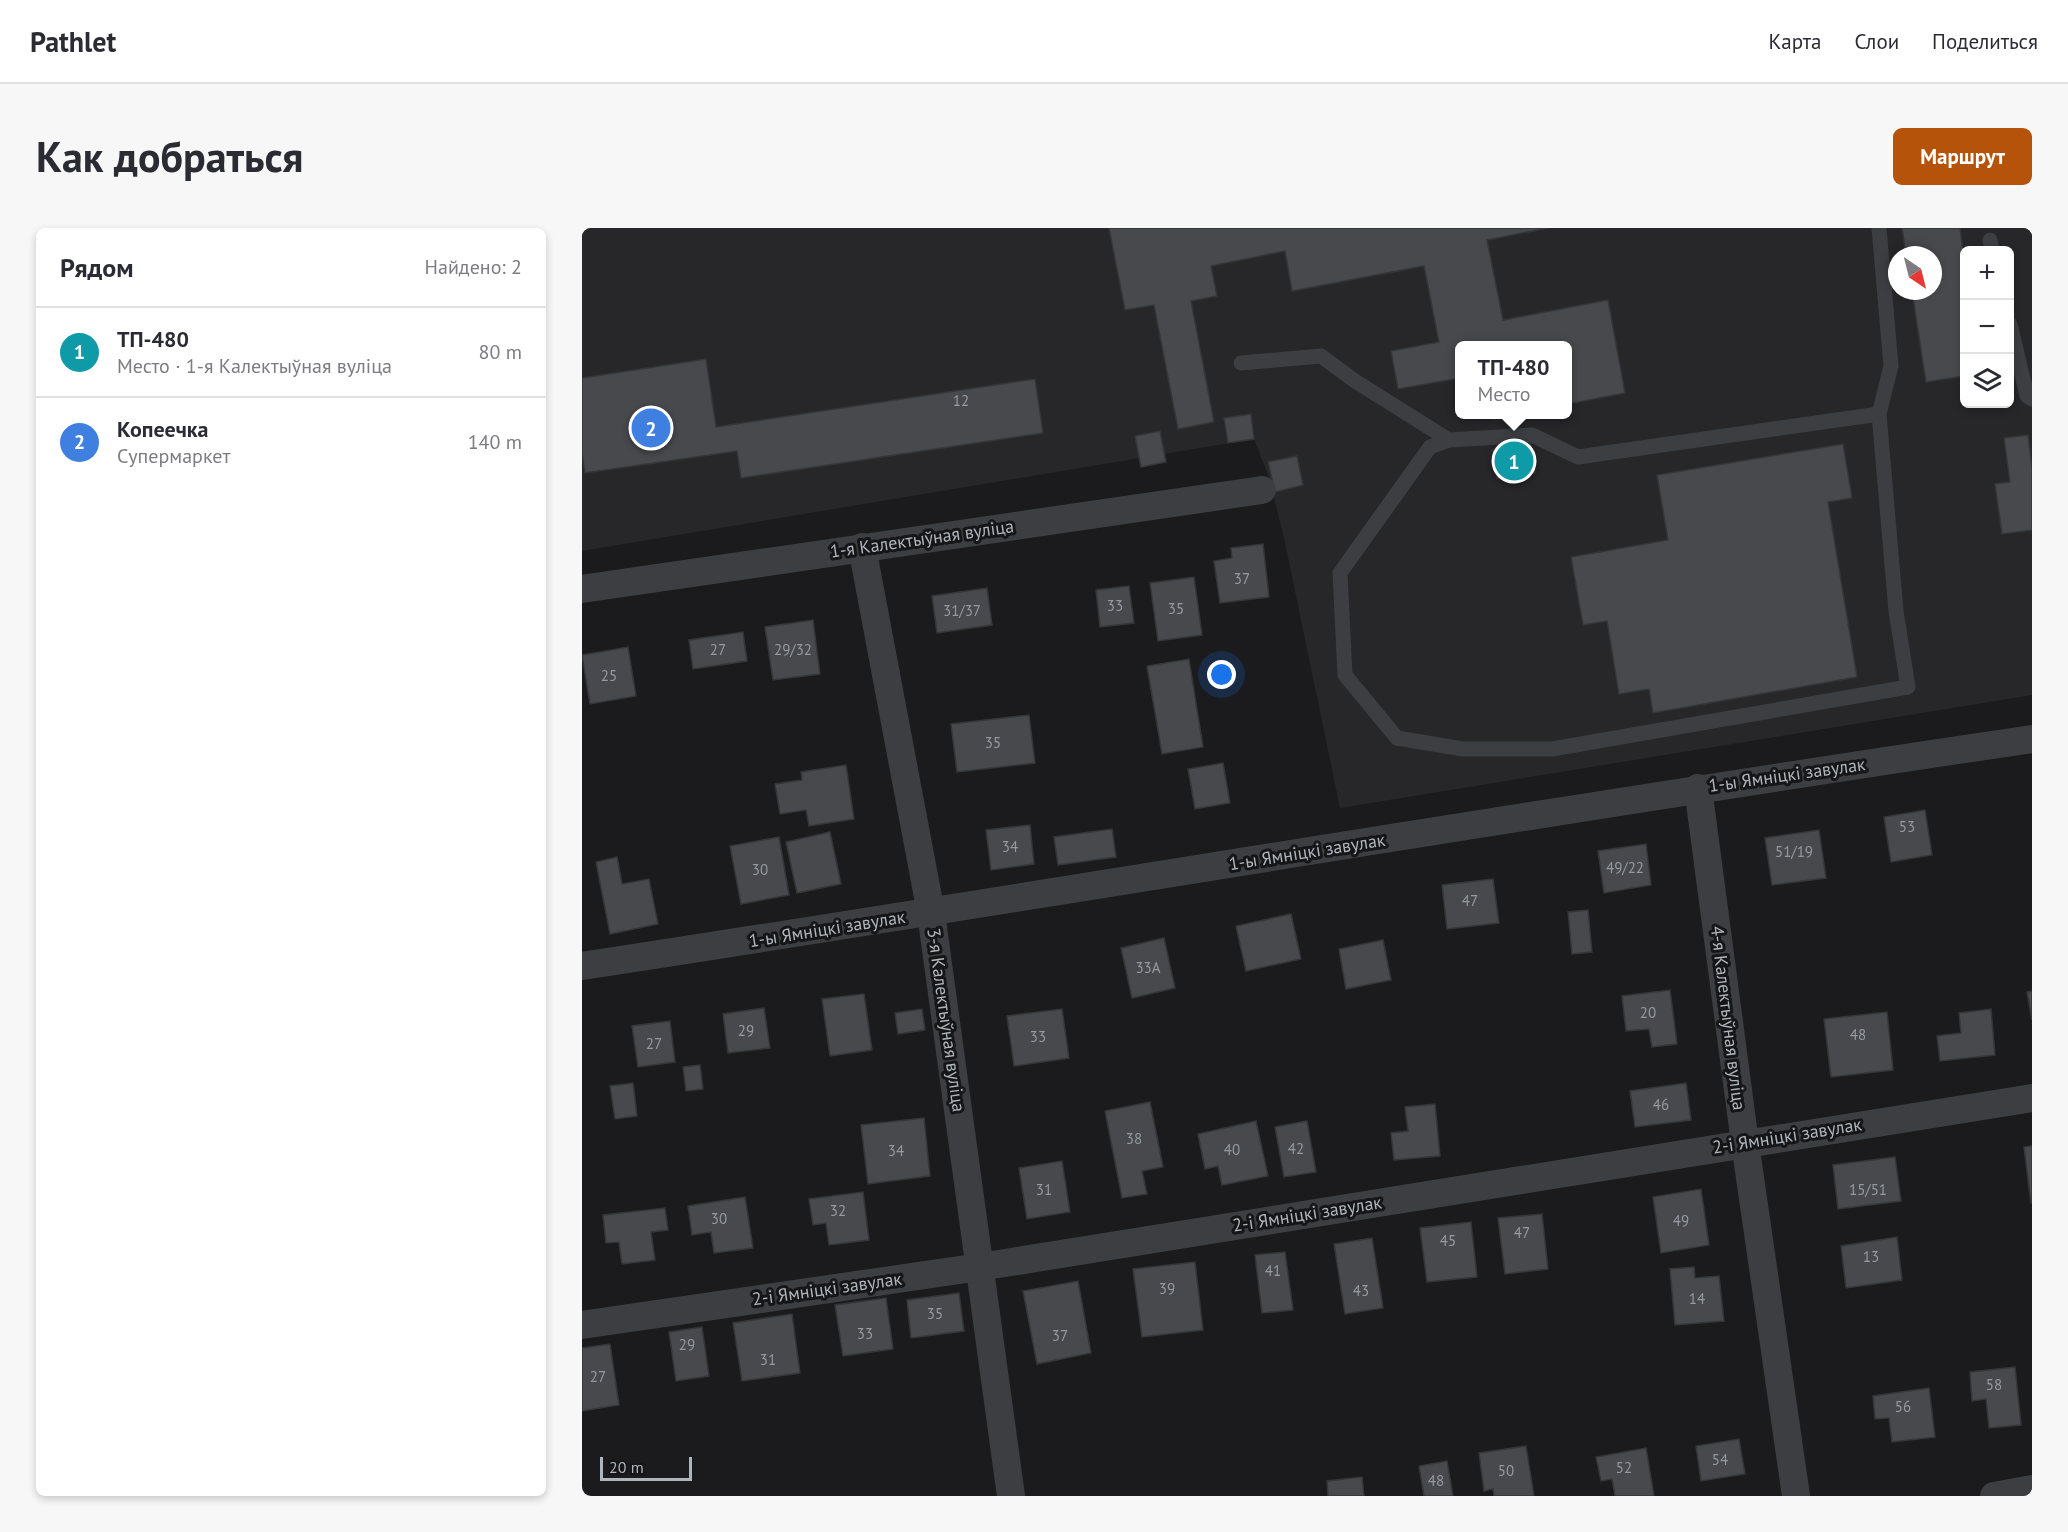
<!DOCTYPE html>
<html lang="ru">
<head>
<meta charset="utf-8">
<style>
	:root { --surface:#fff; --page:#f7f7f7; --text:#2b2b33; --muted:#7c7c81; --line:#e1e1e2; --accent:#b45309 }
	body { margin:0; font-family:"PT Sans",sans-serif; background:var(--page); color:var(--text) }
	.controls { position:absolute; right:18px; top:18px; display:grid; overflow:hidden; border-radius:9px; box-shadow:0 3px 9px #0003 }
	.controls button { width:54px; height:54px; display:grid; place-items:center; padding:0; border:0; border-bottom:2px solid var(--line); background:var(--surface); color:var(--text); font:30px sans-serif }
	.compass { position:absolute; left:1306px; top:18px; width:54px; height:54px; border-radius:50%; background:var(--surface); box-shadow:0 3px 9px #0003; rotate:145deg }
	.scale { position:absolute; left:18px; bottom:15px; width:92px; box-sizing:border-box; padding-left:6px; border:3px solid #aeb5bc; border-top:0; font-size:16px; line-height:21px; white-space:nowrap; color:#aeb5bc; -webkit-text-stroke:4px #161618; paint-order:stroke }
	.you { position:absolute; left:640px; top:447px; width:21px; height:21px; margin:-15px; border:4px solid #fff; border-radius:50%; background:#1a73e8; box-shadow:0 0 0 9px #1a73e833 }
	.badge { display:grid; place-items:center; width:39px; height:39px; border-radius:50%; background:var(--accent); color:#fff; font-size:20px; font-weight:700 }
	.pin { position:absolute; translate:-50% -50%; border:3px solid #fff; box-shadow:0 2px 6px #0006 }
	.popup { position:absolute; left:873px; top:113px; width:117px; height:78px; box-sizing:border-box; display:grid; place-content:center; border-radius:9px; background:var(--surface); filter:drop-shadow(0 2px 4px #0005); font-size:20px; white-space:nowrap; color:var(--muted) }
	.popup b { font-size:22px; color:var(--text) }
	.popup::after { content:''; position:absolute; left:50%; top:100%; margin-left:-12px; border:12px solid transparent; border-top-color:var(--surface) }
	.list { margin:0; padding:0; list-style:none }
	h2 { display:flex; justify-content:space-between; align-items:center; height:78px; margin:0; padding:0 24px; font-size:26px }
	h2 small { font-size:20px; font-weight:400; color:var(--muted) }
	.list li { display:grid; grid-template-columns:39px 1fr auto; gap:18px; align-items:center; box-sizing:border-box; height:90px; padding:0 24px; border-top:2px solid var(--line) }
	.list b { display:block; font-size:22px; white-space:nowrap }
	.list p { margin:0; font-size:20px; white-space:nowrap; color:var(--muted) }
	.list em { font-size:20px; font-style:normal; color:var(--muted) }
	.icon { flex:none; width:33px; height:33px; fill:none; stroke:currentColor; stroke-width:2; stroke-linecap:round; stroke-linejoin:round }
	.map { position:relative; flex:none; width:1450px; height:1268px; overflow:hidden; border-radius:9px }
	header { display:flex; align-items:center; gap:36px; box-sizing:border-box; height:84px; padding:0 30px; background:var(--surface); border-bottom:2px solid var(--line) }
	header strong { font-size:28px }
	nav { display:flex; gap:33px; margin-inline-start:auto; font-size:21px }
	.intro { display:flex; align-items:center; justify-content:space-between; box-sizing:border-box; height:144px; padding:0 36px }
	h1 { margin:0; font-size:42px }
	.button { padding:15px 27px; border-radius:9px; background:var(--accent); color:#fff; font-size:21px; font-weight:700 }
	main { display:flex; gap:36px; padding:0 36px }
	aside { flex:1; background:var(--surface); border-radius:9px; box-shadow:0 3px 9px #0003 }
	.map>svg:first-child { display:block }
</style>
</head>
<body>
<header>
<strong>Pathlet</strong>
<nav><a>Карта</a><a>Слои</a><a>Поделиться</a></nav>
</header>
<div class="intro"><h1>Как добраться</h1><a class="button">Маршрут</a></div>
<main>
<aside>
<h2>Рядом<small>Найдено: 2</small></h2>
<ul class="list">
<li><span class="badge" style="background:#0f9aa8">1</span><div><b>ТП-480</b><p>Место · 1-я Калектыўная вуліца</p></div><em>80 m</em></li>
<li><span class="badge" style="background:#3f7fe0">2</span><div><b>Копеечка</b><p>Супермаркет</p></div><em>140 m</em></li>
</ul>
</aside>
<div class="map">
<svg width="1450" height="1268" viewBox="0 0 1450 1268">
	<rect width="100%" height="100%" fill="#1b1b1d"/>
	<!-- built -->
	<path fill="#27272a" fill-rule="evenodd" d="M 0,0 L 1450,0 L 1450,467 L 758,580 L 702,310 L 687,250 L 672,211 L 0,323 ZM 1382,22 L 1428,22 L 1428,176 L 1382,176 ZM 1315,27 L 1351,27 L 1351,63 L 1315,63 ZM 878,118 L 986,118 L 986,186 L 878,186 Z"/>
	<!-- building -->
	<g fill="#48494d" stroke="#353639" stroke-width="1.5">
		<path d="M 527,0 L 966,0 L 905,12 L 921,92 L 1026,72 L 1043,165 L 986,176 L 986,118 L 878,118 L 878,150 L 816,161 L 809,123 L 857,114 L 842,38 L 710,63 L 703,23 L 629,38 L 635,68 L 609,73 L 632,194 L 596,201 L 572,77 L 543,82 Z"/>
		<path d="M 1320,0 L 1378,0 L 1382,32 L 1382,148 L 1344,154 L 1330,63 L 1351,63 L 1351,27 L 1324,27 Z"/>
		<path d="M 124,131 L 134,199 L 453,151 L 461,205 L 159,250 L 155,223 L 3,245 L 0,225 L 0,150 Z"/>
		<path d="M 669,186 L 672,211 L 646,215 L 642,190 Z"/>
		<path d="M 911,186 L 932,186 L 911,191 Z"/>
		<path d="M 578,203 L 584,234 L 559,239 L 553,208 Z"/>
		<path d="M 1446,207 L 1450,240 L 1450,302 L 1420,306 L 1413,256 L 1428,254 L 1422,210 Z"/>
		<path d="M 949,216 L 953,245 L 915,251 L 910,222 Z"/>
		<path d="M 1261,216 L 1270,270 L 1246,274 L 1275,449 L 1071,485 L 1067,461 L 1037,466 L 1025,393 L 1001,397 L 989,329 L 1086,312 L 1075,247 Z"/>
		<path d="M 715,228 L 721,257 L 693,264 L 686,234 Z"/>
		<path d="M 681,316 L 687,369 L 638,375 L 632,333 L 650,330 L 649,320 Z"/>
		<path d="M 612,349 L 620,407 L 576,413 L 568,355 Z"/>
		<path d="M 547,358 L 552,395 L 518,399 L 514,362 Z"/>
		<path d="M 405,360 L 410,397 L 355,405 L 350,368 Z"/>
		<path d="M 231,392 L 238,446 L 191,452 L 183,399 Z"/>
		<path d="M 161,404 L 165,433 L 111,441 L 107,412 Z"/>
		<path d="M 46,419 L 54,468 L 8,476 L 0,427 Z"/>
		<path d="M 607,431 L 621,519 L 580,526 L 565,438 Z"/>
		<path d="M 447,487 L 453,535 L 375,544 L 369,496 Z"/>
		<path d="M 641,535 L 648,575 L 613,581 L 606,541 Z"/>
		<path d="M 264,537 L 272,591 L 227,598 L 224,582 L 198,586 L 193,556 L 220,552 L 219,544 Z"/>
		<path d="M 1343,582 L 1350,627 L 1309,634 L 1302,589 Z"/>
		<path d="M 448,597 L 452,636 L 409,642 L 404,602 Z"/>
		<path d="M 530,601 L 534,629 L 476,637 L 472,609 Z"/>
		<path d="M 1237,602 L 1244,650 L 1190,657 L 1183,610 Z"/>
		<path d="M 248,604 L 259,656 L 215,665 L 204,614 Z"/>
		<path d="M 197,609 L 207,667 L 159,676 L 148,618 Z"/>
		<path d="M 1064,616 L 1069,657 L 1022,665 L 1016,623 Z"/>
		<path d="M 35,629 L 40,656 L 67,651 L 76,696 L 28,706 L 14,634 Z"/>
		<path d="M 911,651 L 917,695 L 865,701 L 860,657 Z"/>
		<path d="M 1006,682 L 1010,724 L 990,726 L 986,684 Z"/>
		<path d="M 709,686 L 719,731 L 664,743 L 654,698 Z"/>
		<path d="M 582,710 L 593,760 L 550,770 L 539,720 Z"/>
		<path d="M 801,712 L 809,752 L 764,761 L 757,721 Z"/>
		<path d="M 1088,762 L 1095,816 L 1070,819 L 1067,801 L 1044,803 L 1040,768 Z"/>
		<path d="M 1450,763 L 1450,792 L 1445,764 Z"/>
		<path d="M 282,766 L 290,822 L 248,828 L 240,771 Z"/>
		<path d="M 182,780 L 188,820 L 146,825 L 141,786 Z"/>
		<path d="M 340,781 L 343,802 L 316,806 L 313,785 Z"/>
		<path d="M 480,781 L 487,830 L 432,838 L 425,788 Z"/>
		<path d="M 1409,781 L 1413,827 L 1358,833 L 1355,808 L 1379,805 L 1377,785 Z"/>
		<path d="M 1305,784 L 1311,842 L 1249,849 L 1242,791 Z"/>
		<path d="M 88,793 L 93,834 L 56,839 L 50,798 Z"/>
		<path d="M 118,837 L 121,861 L 104,863 L 101,839 Z"/>
		<path d="M 51,855 L 55,888 L 33,891 L 28,858 Z"/>
		<path d="M 1104,855 L 1109,892 L 1053,899 L 1048,863 Z"/>
		<path d="M 568,874 L 581,939 L 560,943 L 565,966 L 540,970 L 523,883 Z"/>
		<path d="M 853,876 L 858,928 L 812,932 L 809,905 L 826,903 L 823,879 Z"/>
		<path d="M 342,890 L 348,948 L 286,956 L 279,897 Z"/>
		<path d="M 674,893 L 686,948 L 640,957 L 636,938 L 623,941 L 616,906 Z"/>
		<path d="M 725,893 L 734,944 L 702,949 L 693,899 Z"/>
		<path d="M 1450,918 L 1450,975 L 1449,975 L 1442,919 Z"/>
		<path d="M 1313,929 L 1319,973 L 1256,981 L 1251,937 Z"/>
		<path d="M 480,933 L 488,984 L 445,991 L 437,940 Z"/>
		<path d="M 1119,961 L 1127,1017 L 1079,1025 L 1071,969 Z"/>
		<path d="M 281,964 L 287,1012 L 247,1017 L 244,995 L 231,997 L 227,971 Z"/>
		<path d="M 163,969 L 171,1020 L 132,1025 L 129,1004 L 110,1007 L 106,978 Z"/>
		<path d="M 83,980 L 86,1002 L 69,1004 L 73,1032 L 40,1036 L 37,1014 L 24,1015 L 21,987 Z"/>
		<path d="M 960,986 L 966,1041 L 923,1046 L 916,990 Z"/>
		<path d="M 889,994 L 895,1049 L 845,1054 L 838,1000 Z"/>
		<path d="M 1315,1009 L 1320,1052 L 1264,1060 L 1259,1018 Z"/>
		<path d="M 790,1010 L 801,1080 L 763,1086 L 752,1016 Z"/>
		<path d="M 703,1024 L 711,1082 L 680,1085 L 673,1027 Z"/>
		<path d="M 613,1034 L 621,1102 L 560,1109 L 551,1041 Z"/>
		<path d="M 1112,1039 L 1113,1050 L 1137,1048 L 1142,1093 L 1093,1097 L 1088,1041 Z"/>
		<path d="M 496,1053 L 509,1125 L 455,1136 L 441,1063 Z"/>
		<path d="M 377,1065 L 382,1103 L 329,1110 L 325,1072 Z"/>
		<path d="M 304,1070 L 311,1121 L 261,1128 L 253,1077 Z"/>
		<path d="M 210,1086 L 218,1145 L 160,1153 L 151,1095 Z"/>
		<path d="M 120,1099 L 127,1148 L 94,1153 L 87,1104 Z"/>
		<path d="M 28,1116 L 37,1177 L 0,1183 L 0,1120 Z"/>
		<path d="M 1433,1139 L 1439,1197 L 1407,1200 L 1404,1171 L 1390,1173 L 1388,1144 Z"/>
		<path d="M 1347,1160 L 1353,1209 L 1310,1214 L 1307,1190 L 1293,1191 L 1291,1168 Z"/>
		<path d="M 1157,1211 L 1163,1246 L 1119,1253 L 1114,1218 Z"/>
		<path d="M 944,1218 L 952,1268 L 912,1268 L 911,1261 L 902,1263 L 897,1225 Z"/>
		<path d="M 1064,1220 L 1072,1268 L 1033,1268 L 1030,1251 L 1019,1253 L 1014,1229 Z"/>
		<path d="M 865,1233 L 871,1268 L 842,1268 L 837,1238 Z"/>
		<path d="M 780,1249 L 782,1268 L 746,1268 L 745,1253 Z"/>
	</g>
	<g fill="none" stroke-linecap="round" stroke-linejoin="round">
		<!-- lane -->
		<g stroke="#3c3e42" stroke-width="15">
			<path d="M 1297,0 L 1309,138 L 1297,186 L 1314,383 L 1326,459 L 970,521 L 881,521 L 815,510 L 763,447 L 758,345 L 848,219 L 867,212 L 950,207 L 996,229 L 1297,186"/>
			<path d="M 1408,12 L 1410,22"/>
			<path d="M 1428,96 L 1445,168 L 1450,171"/>
			<path d="M 659,135 L 739,128 L 773,153 L 867,212"/>
		</g>
		<!-- street -->
		<g stroke="#3c3e42" stroke-width="28">
			<path d="M 280,319 L 349,685 L 429,1268"/>
			<path d="M 0,361 L 680,262"/>
			<path d="M 1116,560 L 1163,915 L 1214,1268"/>
			<path d="M 0,738 C 484,664 966,582 1450,511"/>
			<path d="M 0,1097 L 398,1039 L 1450,870"/>
			<path d="M 1412,1268 L 1450,1261"/>
		</g>
	</g>
	<g text-anchor="middle" stroke-width="6" stroke-linejoin="round" paint-order="stroke">
		<!-- number labels -->
		<g font-size="15" fill="#949aa0">
			<text x="379" y="178">12</text>
			<text x="660" y="356">37</text>
			<text x="533" y="383">33</text>
			<text x="594" y="386">35</text>
			<text x="380" y="388">31/37</text>
			<text x="136" y="427">27</text>
			<text x="211" y="427">29/32</text>
			<text x="27" y="453">25</text>
			<text x="411" y="520">35</text>
			<text x="1325" y="604">53</text>
			<text x="428" y="624">34</text>
			<text x="1212" y="629">51/19</text>
			<text x="1043" y="645">49/22</text>
			<text x="178" y="647">30</text>
			<text x="888" y="678">47</text>
			<text x="566" y="745">33А</text>
			<text x="1066" y="790">20</text>
			<text x="164" y="808">29</text>
			<text x="1276" y="812">48</text>
			<text x="456" y="814">33</text>
			<text x="72" y="821">27</text>
			<text x="1079" y="882">46</text>
			<text x="552" y="916">38</text>
			<text x="714" y="926">42</text>
			<text x="650" y="927">40</text>
			<text x="314" y="928">34</text>
			<text x="462" y="967">31</text>
			<text x="1286" y="967">15/51</text>
			<text x="256" y="988">32</text>
			<text x="137" y="996">30</text>
			<text x="1099" y="998">49</text>
			<text x="940" y="1010">47</text>
			<text x="866" y="1018">45</text>
			<text x="1289" y="1034">13</text>
			<text x="691" y="1048">41</text>
			<text x="585" y="1066">39</text>
			<text x="779" y="1068">43</text>
			<text x="1115" y="1076">14</text>
			<text x="353" y="1091">35</text>
			<text x="283" y="1111">33</text>
			<text x="478" y="1113">37</text>
			<text x="105" y="1122">29</text>
			<text x="186" y="1137">31</text>
			<text x="16" y="1154">27</text>
			<text x="1412" y="1162">58</text>
			<text x="1321" y="1184">56</text>
			<text x="1138" y="1237">54</text>
			<text x="1042" y="1245">52</text>
			<text x="924" y="1248">50</text>
			<text x="854" y="1258">48</text>
		</g>
		<!-- street labels -->
		<g font-size="18" fill="#aeb5bc" stroke="#161618">
			<text transform="translate(340 311) rotate(-8)" y="6">1-я Калектыўная вуліца</text>
			<text transform="translate(1205 547) rotate(-8)" y="6">1-ы Ямніцкі завулак</text>
			<text transform="translate(725 624) rotate(-9)" y="6">1-ы Ямніцкі завулак</text>
			<text transform="translate(245 701) rotate(-9)" y="6">1-ы Ямніцкі завулак</text>
			<text transform="translate(1146 790) rotate(83)" y="6">4-я Калектыўная вуліца</text>
			<text transform="translate(364 792) rotate(82)" y="6">3-я Калектыўная вуліца</text>
			<text transform="translate(1205 908) rotate(-9)" y="6">2-і Ямніцкі завулак</text>
			<text transform="translate(725 986) rotate(-9)" y="6">2-і Ямніцкі завулак</text>
			<text transform="translate(245 1061) rotate(-8)" y="6">2-і Ямніцкі завулак</text>
		</g>
	</g>
</svg>
<div class="controls">
<button>+</button>
<button>−</button>
<button><svg class="icon" aria-label="layers" viewBox="0 0 24 24"><path d="M12 4l9 5-9 5-9-5zM3 14l9 5 9-5"/></svg></button>
</div>
<svg class="compass" viewBox="-18 -18 36 36"><path d="M0-13l5 13h-10z" fill="#e53935"/><path d="M0 13l5-13h-10z" fill="#7c7c81"/></svg>
<div class="scale">20 m</div>
<div class="you"></div>
<div class="pin badge" style="left:932px;top:233px;background:#0f9aa8">1</div>
<div class="popup"><b>ТП-480</b>Место</div>
<div class="pin badge" style="left:69px;top:200px;background:#3f7fe0">2</div>
</div>
</main>
</body>
</html>
